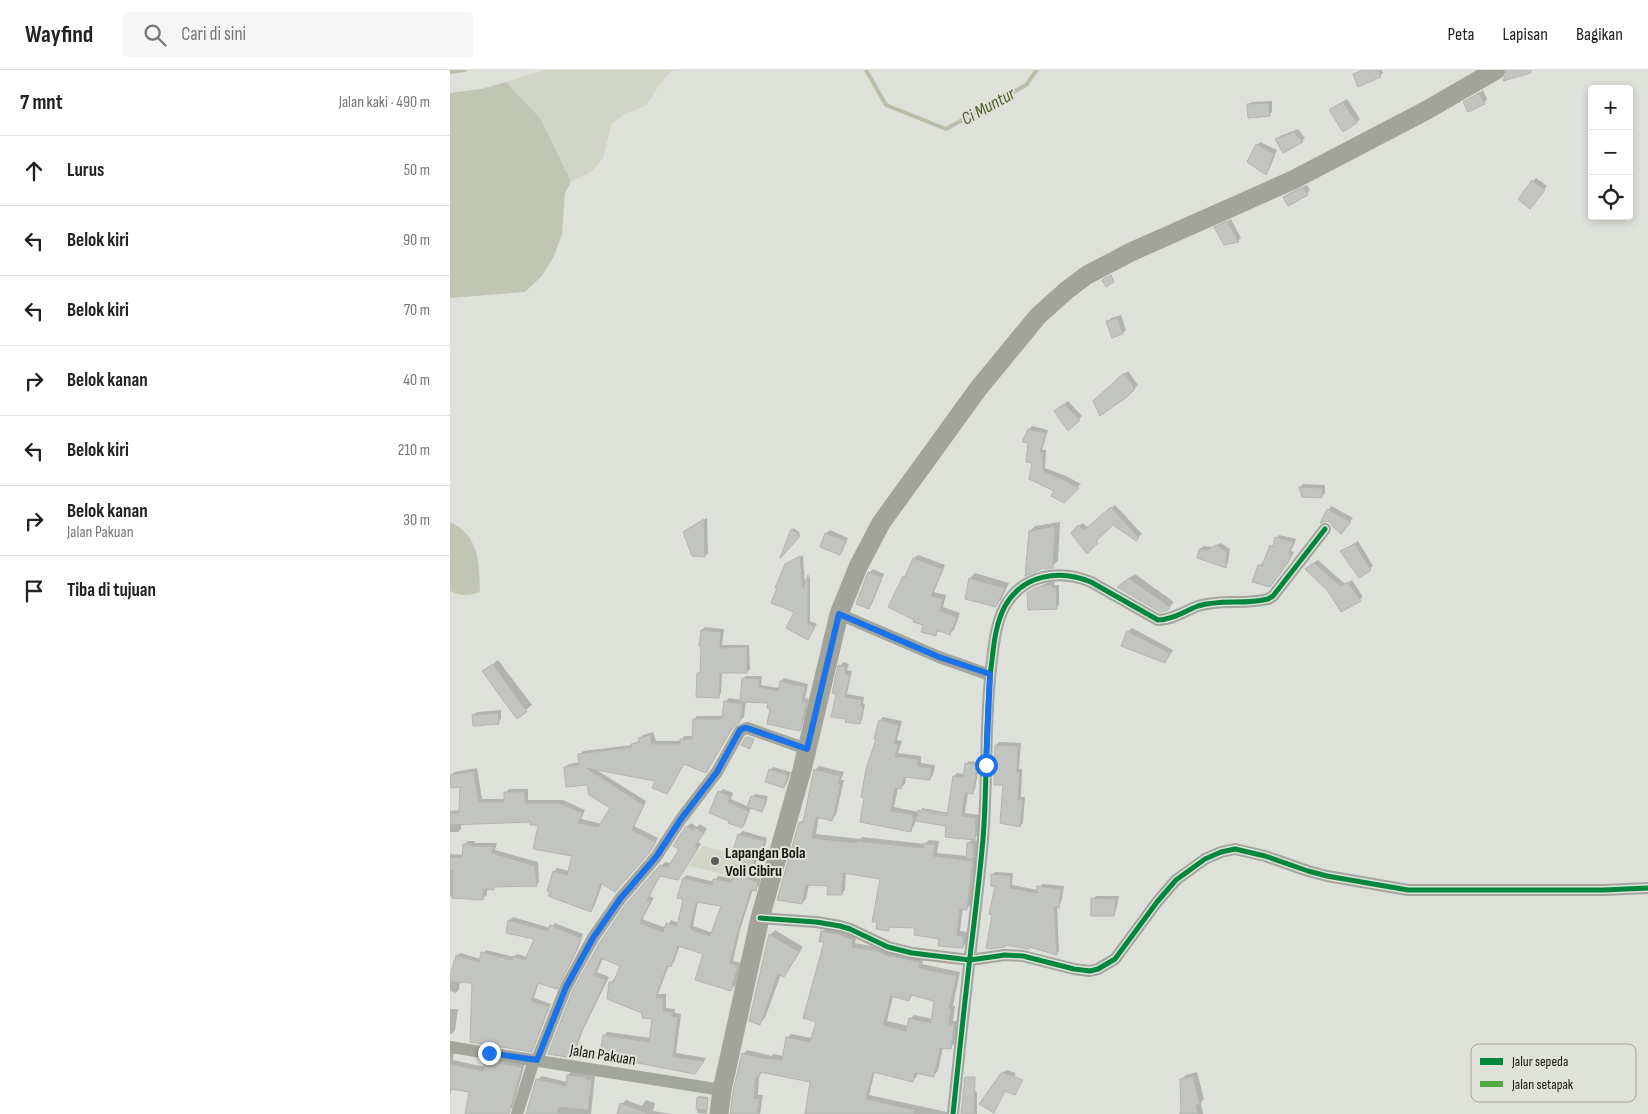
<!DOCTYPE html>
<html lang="id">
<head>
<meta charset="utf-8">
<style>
	:root { --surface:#fff; --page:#f6f6f6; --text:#222; --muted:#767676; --line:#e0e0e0 }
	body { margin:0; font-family:"Sofia Sans Condensed",sans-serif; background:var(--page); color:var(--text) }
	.controls { position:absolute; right:15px; top:15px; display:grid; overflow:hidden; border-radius:5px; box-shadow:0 2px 8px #0003 }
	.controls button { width:45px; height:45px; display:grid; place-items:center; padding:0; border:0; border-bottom:1px solid var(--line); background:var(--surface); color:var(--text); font:25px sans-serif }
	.stop { position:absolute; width:15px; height:15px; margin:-11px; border:4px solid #1a73e8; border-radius:50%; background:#fff }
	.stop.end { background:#1a73e8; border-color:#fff; box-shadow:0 1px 5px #0008 }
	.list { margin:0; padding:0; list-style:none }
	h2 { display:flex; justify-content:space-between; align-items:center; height:65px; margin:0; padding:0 20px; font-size:21px }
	h2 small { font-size:16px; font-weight:400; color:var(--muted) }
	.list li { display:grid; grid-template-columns:32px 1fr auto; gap:15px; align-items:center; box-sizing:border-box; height:70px; padding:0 20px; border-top:1px solid var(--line) }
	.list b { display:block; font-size:19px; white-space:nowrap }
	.list p { margin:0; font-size:16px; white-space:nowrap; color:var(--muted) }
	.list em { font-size:16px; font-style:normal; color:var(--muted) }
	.icon { flex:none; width:28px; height:28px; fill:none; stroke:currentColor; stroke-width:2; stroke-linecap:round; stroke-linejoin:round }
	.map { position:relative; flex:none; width:1198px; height:1044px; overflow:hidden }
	header { display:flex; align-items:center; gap:30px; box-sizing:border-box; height:70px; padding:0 25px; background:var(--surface); border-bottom:1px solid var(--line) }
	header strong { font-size:24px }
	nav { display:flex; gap:28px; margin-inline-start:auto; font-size:18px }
	.search { width:350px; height:45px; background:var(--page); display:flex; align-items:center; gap:12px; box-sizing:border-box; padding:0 18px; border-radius:5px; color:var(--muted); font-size:19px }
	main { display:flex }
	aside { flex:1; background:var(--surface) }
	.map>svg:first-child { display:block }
</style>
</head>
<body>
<header>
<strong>Wayfind</strong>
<div class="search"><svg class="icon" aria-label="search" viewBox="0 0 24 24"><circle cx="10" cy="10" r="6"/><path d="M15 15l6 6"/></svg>Cari di sini</div>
<nav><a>Peta</a><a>Lapisan</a><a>Bagikan</a></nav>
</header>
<main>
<aside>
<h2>7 mnt<small>Jalan kaki · 490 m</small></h2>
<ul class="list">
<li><svg class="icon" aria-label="ahead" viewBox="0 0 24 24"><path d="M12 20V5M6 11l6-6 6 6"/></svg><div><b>Lurus</b></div><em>50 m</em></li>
<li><svg class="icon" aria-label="left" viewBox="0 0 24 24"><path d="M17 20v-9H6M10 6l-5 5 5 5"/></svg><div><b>Belok kiri</b></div><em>90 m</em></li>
<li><svg class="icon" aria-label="left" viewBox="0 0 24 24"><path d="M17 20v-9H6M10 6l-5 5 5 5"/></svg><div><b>Belok kiri</b></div><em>70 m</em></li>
<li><svg class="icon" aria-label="right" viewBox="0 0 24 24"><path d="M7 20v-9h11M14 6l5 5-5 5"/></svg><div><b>Belok kanan</b></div><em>40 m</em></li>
<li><svg class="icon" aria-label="left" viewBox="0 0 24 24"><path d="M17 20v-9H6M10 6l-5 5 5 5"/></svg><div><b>Belok kiri</b></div><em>210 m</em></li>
<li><svg class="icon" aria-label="right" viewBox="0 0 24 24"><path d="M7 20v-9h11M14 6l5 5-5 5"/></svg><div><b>Belok kanan</b><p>Jalan Pakuan</p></div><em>30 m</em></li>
<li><svg class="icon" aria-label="arrive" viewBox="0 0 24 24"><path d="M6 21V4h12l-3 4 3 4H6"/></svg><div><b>Tiba di tujuan</b></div></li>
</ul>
</aside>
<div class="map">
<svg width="1198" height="1044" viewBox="0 0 1198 1044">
	<rect width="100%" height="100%" fill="#dee0da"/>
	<!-- green -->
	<g fill="#d0d5c5">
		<path d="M 94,0 L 224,0 L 220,2 L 208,17 L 196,36 L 176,43 L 162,53 L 153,88 L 142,101 L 121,112 L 91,49 L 56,12 Z"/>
		<path d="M 252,776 L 290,785 L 282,806 L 238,796 Z"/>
	</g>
	<!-- forest -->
	<g fill="#c0c6b2">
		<path d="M 56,12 L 91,49 L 121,112 L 115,123 L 112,164 L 104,186 L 92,206 L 75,222 L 0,228 L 0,23 L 31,19 Z"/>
		<path d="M 0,452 C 30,466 29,493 30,522 C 19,526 11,526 0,521 Z"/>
	</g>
	<!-- shadow -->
	<g fill="#0003" fill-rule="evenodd">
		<path d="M 911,0 L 932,0 L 933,3 L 930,6 L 905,4 Z"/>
		<path d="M 1033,20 L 1037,29 L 1034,33 L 1014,32 Z"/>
		<path d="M 897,29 L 910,49 L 907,52 L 884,37 Z"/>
		<path d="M 822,31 L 822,42 L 819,45 L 799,35 L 802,32 Z"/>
		<path d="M 848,59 L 855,68 L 852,71 L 827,69 L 830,66 Z"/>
		<path d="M 810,72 L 827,80 L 819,100 L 815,103 L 807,75 Z"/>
		<path d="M 1086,108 L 1097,116 L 1083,134 L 1083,111 Z"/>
		<path d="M 857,115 L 860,120 L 857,124 L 835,127 L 838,124 Z"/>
		<path d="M 781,149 L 791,168 L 788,171 L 766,157 Z"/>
		<path d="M 671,245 L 676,260 L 673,263 L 662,266 L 658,252 L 661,248 Z"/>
		<path d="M 678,301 L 688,315 L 676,326 L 644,331 Z"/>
		<path d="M 618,331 L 632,346 L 618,359 L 609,338 Z"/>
		<path d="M 582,356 L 598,360 L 592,380 L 596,380 L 595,398 L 616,406 L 631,414 L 614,431 L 583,392 L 579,359 Z"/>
		<path d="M 853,414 L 875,415 L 875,423 L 872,427 L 850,418 Z"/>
		<path d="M 665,435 L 692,464 L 686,469 L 663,453 L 637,482 L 622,463 L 632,453 L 638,457 Z"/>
		<path d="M 881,436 L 903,448 L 894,459 L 880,451 L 873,451 Z"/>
		<path d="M 257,448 L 258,483 L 255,486 L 243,485 L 238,459 Z"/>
		<path d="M 610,452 L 608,491 L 602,496 L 580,461 L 585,456 Z"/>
		<path d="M 343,458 L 349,462 L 350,466 L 334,483 Z"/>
		<path d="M 380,460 L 398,468 L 393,480 L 390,484 L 371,476 L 376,463 Z"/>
		<path d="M 829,465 L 846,469 L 841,481 L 844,482 L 840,490 L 823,512 L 809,496 L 812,493 L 814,494 L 821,476 L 825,474 L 826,468 Z"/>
		<path d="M 908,471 L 923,496 L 920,499 L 891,481 Z"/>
		<path d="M 771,473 L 780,479 L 778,493 L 775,496 L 750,479 L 754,476 L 762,477 Z"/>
		<path d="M 353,485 L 355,516 L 360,505 L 360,551 L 367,554 L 358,569 L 346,542 L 336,495 Z"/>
		<path d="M 468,485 L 495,495 L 484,522 L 496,525 L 493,537 L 510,543 L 504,560 L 500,563 L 489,561 L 485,564 L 474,554 L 439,537 L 454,506 L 458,503 L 464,488 Z"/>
		<path d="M 868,490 L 895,514 L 902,510 L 913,527 L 891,540 L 878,520 L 859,496 Z"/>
		<path d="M 423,499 L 434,504 L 422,534 L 418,537 L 407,533 L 420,502 Z"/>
		<path d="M 525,503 L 559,513 L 551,530 L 545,535 L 520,508 Z"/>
		<path d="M 685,504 L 724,532 L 723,533 L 718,539 L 674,512 Z"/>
		<path d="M 599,512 L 605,512 L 604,515 L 609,515 L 609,535 L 606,538 L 582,520 Z"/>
		<path d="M 255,557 L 274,559 L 272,575 L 299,575 L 300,599 L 297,602 L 272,602 L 271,623 L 268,627 L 248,604 L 252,600 L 252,560 Z"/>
		<path d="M 682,558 L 723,580 L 718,588 L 715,591 L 672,575 L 678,561 Z"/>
		<path d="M 48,590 L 82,635 L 67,647 L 34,602 Z"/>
		<path d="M 393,592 L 399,594 L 397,600 L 402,601 L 397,624 L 414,627 L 413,633 L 415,634 L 412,650 L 409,653 L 387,623 L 390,596 Z"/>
		<path d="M 296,606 L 312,606 L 311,615 L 329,618 L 331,611 L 334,608 L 358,614 L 355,628 L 359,629 L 352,656 L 349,659 L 322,638 L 320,632 L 296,631 L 294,647 L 285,654 L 259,698 L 256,702 L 235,693 L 217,723 L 207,710 L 145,699 L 196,731 L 184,756 L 208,768 L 203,777 L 153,812 L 144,837 L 140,840 L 104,802 L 107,798 L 119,801 L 123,784 L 89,753 L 81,751 L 11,754 L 11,759 L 8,762 L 0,762 L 0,741 L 11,740 L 11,715 L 0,706 L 4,702 L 27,698 L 32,729 L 56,729 L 55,723 L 59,719 L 78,719 L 78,730 L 113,730 L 135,740 L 131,749 L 152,754 L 161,738 L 138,713 L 115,697 L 119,694 L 130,692 L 130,685 L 133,681 L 182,675 L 190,670 L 193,665 L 203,662 L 206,671 L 231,671 L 234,666 L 243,666 L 244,649 L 247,646 L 273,646 L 275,632 L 279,628 L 292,630 L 293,609 Z"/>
		<path d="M 51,640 L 51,649 L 48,652 L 23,645 L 27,642 Z"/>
		<path d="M 433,647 L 452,651 L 447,670 L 452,671 L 448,683 L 471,686 L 471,693 L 485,695 L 483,705 L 480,709 L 456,706 L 455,714 L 451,718 L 448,718 L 444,737 L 469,742 L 470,740 L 470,742 L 503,748 L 503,746 L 471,740 L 472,738 L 499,743 L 504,706 L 507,703 L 514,704 L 516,694 L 519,691 L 530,692 L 525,719 L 522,722 L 518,722 L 515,743 L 529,745 L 528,765 L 522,770 L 527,771 L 526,785 L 524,787 L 526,787 L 521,834 L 517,839 L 513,838 L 510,861 L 518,862 L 516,873 L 512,877 L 466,857 L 442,855 L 438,859 L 432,808 L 396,802 L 395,820 L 391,824 L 379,815 L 359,814 L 356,829 L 352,833 L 350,753 L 354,749 L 365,700 L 369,696 L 394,702 L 391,710 L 394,710 L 386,745 L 382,749 L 369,746 L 366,764 L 410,769 L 412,767 L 475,774 L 479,770 L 489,771 L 487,783 L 517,786 L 518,773 L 524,768 L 497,755 L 466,749 L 464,756 L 461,760 L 411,751 L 430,650 Z"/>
		<path d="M 549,672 L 571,673 L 569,699 L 572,699 L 571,727 L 575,727 L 573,753 L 570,756 L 554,714 L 546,675 Z"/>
		<path d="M 323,697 L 341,702 L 337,713 L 334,716 L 320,700 Z"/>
		<path d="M 273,719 L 283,723 L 281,729 L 299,737 L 302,727 L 305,724 L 318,726 L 315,737 L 311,740 L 301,737 L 295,754 L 292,757 L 280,750 L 270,722 Z"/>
		<path d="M 241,753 L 247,757 L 250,754 L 257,759 L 248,772 L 251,774 L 231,804 L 211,805 L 199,826 L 204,828 L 192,849 L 216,858 L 221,850 L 229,853 L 234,828 L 234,808 L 237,805 L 264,812 L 268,806 L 284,809 L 294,783 L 285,781 L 289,764 L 293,761 L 317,768 L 313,784 L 308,787 L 302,805 L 311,809 L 309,816 L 305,820 L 303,819 L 290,860 L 283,891 L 291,893 L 285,916 L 281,919 L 254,883 L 230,875 L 224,892 L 221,896 L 219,895 L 208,924 L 216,924 L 216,938 L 225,939 L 225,943 L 231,944 L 226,983 L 256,988 L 248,999 L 179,988 L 154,966 L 157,962 L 201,968 L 203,948 L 193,942 L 159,928 L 161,912 L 164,909 L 166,910 L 171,895 L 153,888 L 147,902 L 159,907 L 133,960 L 125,983 L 122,987 L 124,921 L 211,796 L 215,792 L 221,793 L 231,779 L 237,757 ZM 248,831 L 272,835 L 263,863 L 243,856 Z"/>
		<path d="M 18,771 L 25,771 L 25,773 L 47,773 L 45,780 L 88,792 L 89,812 L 86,815 L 46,816 L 43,819 L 37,818 L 37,825 L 33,828 L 0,826 L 0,784 L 14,785 L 14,775 Z"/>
		<path d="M 545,802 L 563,803 L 562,815 L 588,820 L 592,814 L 614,816 L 611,833 L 607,836 L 609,881 L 606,884 L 580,876 L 557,874 L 555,876 L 546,815 L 542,805 Z"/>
		<path d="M 646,826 L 669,826 L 666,841 L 663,845 L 643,829 Z"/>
		<path d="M 63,847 L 100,858 L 105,853 L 133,864 L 128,879 L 109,914 L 89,912 L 84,928 L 101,934 L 84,977 L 81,980 L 24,912 L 10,911 L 9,919 L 6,923 L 0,921 L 0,910 L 7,886 L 10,883 L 31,889 L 33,883 L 36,880 L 64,887 L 67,884 L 78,887 L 86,868 L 59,851 Z"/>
		<path d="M 376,858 L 407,865 L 405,873 L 433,878 L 474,888 L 472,894 L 510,902 L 503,936 L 505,936 L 503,951 L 508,951 L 504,974 L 500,978 L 493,977 L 488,1001 L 484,1005 L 468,1002 L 467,1006 L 463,1011 L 425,1001 L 419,1025 L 497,1042 L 497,1044 L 356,1044 L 362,1011 L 313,1002 L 309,1006 L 308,1025 L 313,1025 L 310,1044 L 281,1044 L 293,984 L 297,980 L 322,986 L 323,984 L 334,986 L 337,968 L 341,964 L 362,968 L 368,951 L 375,871 L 372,862 ZM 463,924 L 485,930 L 483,949 L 464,945 L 460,949 L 459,956 L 437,951 L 443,926 L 459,930 Z"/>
		<path d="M 325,860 L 353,877 L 338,901 L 334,906 L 331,904 L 315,948 L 310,953 L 320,865 Z"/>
		<path d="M 0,939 L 8,939 L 5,960 L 2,964 L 0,964 Z"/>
		<path d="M 0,981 L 4,981 L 3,990 L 35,997 L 36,991 L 40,987 L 75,993 L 63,1037 L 55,1044 L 17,1044 L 21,1021 L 2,1018 L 0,1026 Z"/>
		<path d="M 556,1000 L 566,1003 L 558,1017 L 553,1003 Z"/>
		<path d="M 122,1001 L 139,1003 L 139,1005 L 145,1006 L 141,1044 L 77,1044 L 87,1010 L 92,1006 L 117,1012 L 118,1005 Z"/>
		<path d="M 747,1002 L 754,1029 L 751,1032 L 753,1044 L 729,1044 L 732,1040 L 731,1010 L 736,1005 Z"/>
		<path d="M 518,1017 L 527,1022 L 527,1044 L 512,1044 Z"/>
		<path d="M 249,1026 L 258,1027 L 257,1044 L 247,1043 Z"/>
		<path d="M 176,1030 L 192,1036 L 196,1030 L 205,1033 L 203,1041 L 221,1044 L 168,1044 L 172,1034 Z"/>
	</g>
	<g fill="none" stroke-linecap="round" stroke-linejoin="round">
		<!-- stream -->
		<g stroke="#b8bea7" stroke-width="4">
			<path d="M 416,0 L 436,35 L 496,59 L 576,15 L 587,0"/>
			<path d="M 0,2 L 15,0"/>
		</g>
	</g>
	<!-- building -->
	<g fill="#c2c4c0" stroke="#b3b4b0" fill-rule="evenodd">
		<path d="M 913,0 L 927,0 L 931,7 L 908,17 L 903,4 Z"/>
		<path d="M 1057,0 L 1081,0 L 1081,3 L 1053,11 Z"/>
		<path d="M 1029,23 L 1035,34 L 1018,42 L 1013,32 Z"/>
		<path d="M 893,32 L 907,53 L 893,62 L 879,40 Z"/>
		<path d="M 819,33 L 820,46 L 798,48 L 797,34 Z"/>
		<path d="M 844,62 L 853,72 L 833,83 L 825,69 Z"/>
		<path d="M 806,74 L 824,84 L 816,105 L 797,92 Z"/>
		<path d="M 1082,110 L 1095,120 L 1080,139 L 1068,129 Z"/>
		<path d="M 853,117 L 858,125 L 838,136 L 833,127 Z"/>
		<path d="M 777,151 L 789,172 L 774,175 L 764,157 Z"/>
		<path d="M 661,205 L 664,212 L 656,217 L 652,210 Z"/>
		<path d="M 668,248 L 673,264 L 662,268 L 656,251 Z"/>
		<path d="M 674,303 L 685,319 L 677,327 L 650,346 L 643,331 Z"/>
		<path d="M 614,334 L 630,350 L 618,361 L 604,341 Z"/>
		<path d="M 578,359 L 596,363 L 590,382 L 593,383 L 593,401 L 612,409 L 629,418 L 614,433 L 601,426 L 604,421 L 579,409 L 582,393 L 576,392 L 578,373 L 572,372 Z"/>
		<path d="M 849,417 L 872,418 L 872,428 L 852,427 Z"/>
		<path d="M 661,437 L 689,468 L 686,471 L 663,455 L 646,471 L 648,473 L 637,484 L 621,463 L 628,455 L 634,460 Z"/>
		<path d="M 877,439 L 901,452 L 891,464 L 883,457 L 880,452 L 876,451 L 870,453 Z"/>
		<path d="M 254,449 L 255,487 L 242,486 L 233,462 Z"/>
		<path d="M 605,456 L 603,498 L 591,499 L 575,506 L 579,461 Z"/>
		<path d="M 341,459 L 348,463 L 349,468 L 330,488 Z"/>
		<path d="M 375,463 L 396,471 L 390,485 L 370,477 Z"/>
		<path d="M 825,467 L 844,472 L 839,484 L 842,485 L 837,494 L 820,517 L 802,512 L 808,495 L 812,496 L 820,475 L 823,477 Z"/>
		<path d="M 905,474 L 921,500 L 909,508 L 890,481 Z"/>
		<path d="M 767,475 L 777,482 L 776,498 L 747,488 L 749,479 L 757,480 Z"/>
		<path d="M 350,486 L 353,518 L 358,505 L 358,553 L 365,557 L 358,570 L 336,558 L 344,542 L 321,533 L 327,518 L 325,518 L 335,494 Z"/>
		<path d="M 463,488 L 493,499 L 481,526 L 493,529 L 490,541 L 507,547 L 500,565 L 487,560 L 486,566 L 471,562 L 473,555 L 463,552 L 464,550 L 438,537 L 453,506 L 455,507 Z"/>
		<path d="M 864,493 L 891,516 L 898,512 L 911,531 L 891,542 L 877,520 L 855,499 Z"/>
		<path d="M 418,502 L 432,507 L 419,539 L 406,534 Z"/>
		<path d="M 519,508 L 555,518 L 546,537 L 515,529 Z"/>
		<path d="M 679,508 L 720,537 L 718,540 L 710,542 L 667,517 Z"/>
		<path d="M 602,514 L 602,518 L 606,517 L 607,539 L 578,540 L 577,523 L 585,518 Z"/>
		<path d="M 251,560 L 271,562 L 270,578 L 297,577 L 297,603 L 270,603 L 269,628 L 246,627 L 247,603 L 250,603 L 251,577 L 249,576 Z"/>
		<path d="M 677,561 L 720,583 L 715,593 L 671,576 Z"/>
		<path d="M 43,594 L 77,642 L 67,649 L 32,601 Z"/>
		<path d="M 388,595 L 396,597 L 395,603 L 400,605 L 395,627 L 412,630 L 410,636 L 413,637 L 410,654 L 395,652 L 396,649 L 381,647 L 386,624 L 382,623 Z"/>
		<path d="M 292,608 L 309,609 L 309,617 L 328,621 L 330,611 L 356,617 L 352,631 L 357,632 L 350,661 L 317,654 L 320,639 L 317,638 L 318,633 L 290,632 Z"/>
		<path d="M 274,631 L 293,634 L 290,652 L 283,657 L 256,703 L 234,694 L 217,724 L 202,718 L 205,711 L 136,698 L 194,735 L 182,760 L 206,772 L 200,782 L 165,822 L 151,813 L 141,842 L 98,826 L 100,822 L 97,821 L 103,801 L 117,805 L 122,786 L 83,779 L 88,755 L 80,755 L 80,752 L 0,755 L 0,743 L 9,743 L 10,717 L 1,718 L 0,705 L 24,701 L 29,732 L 54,732 L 54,722 L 75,722 L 75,733 L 109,733 L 133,743 L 128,753 L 148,757 L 160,738 L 139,725 L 137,715 L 116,717 L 114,697 L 129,695 L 128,684 L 182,677 L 181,674 L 189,672 L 188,668 L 200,665 L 202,674 L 230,674 L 230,669 L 242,669 L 243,649 L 272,649 Z"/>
		<path d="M 48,643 L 49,654 L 23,656 L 22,645 Z"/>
		<path d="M 429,650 L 449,655 L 444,673 L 449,675 L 445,686 L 468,689 L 468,696 L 482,698 L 480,710 L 454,707 L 451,719 L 445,718 L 441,741 L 464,745 L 461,762 L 410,752 L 414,728 L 411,727 L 416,699 L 426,669 L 424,669 Z"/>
		<path d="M 296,667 L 304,669 L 300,679 L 291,675 Z"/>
		<path d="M 545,675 L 568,676 L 567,702 L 570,702 L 568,730 L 573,730 L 570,757 L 550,753 L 553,715 L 544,715 Z"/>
		<path d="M 515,693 L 527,695 L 523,724 L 515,723 L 512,746 L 526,748 L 525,770 L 495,767 L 496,756 L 466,751 L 468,740 L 497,746 L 503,706 L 513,707 Z"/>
		<path d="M 319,699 L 338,705 L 334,718 L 315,712 Z"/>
		<path d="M 364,699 L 390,706 L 388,714 L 391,714 L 382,751 L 366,747 L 362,768 L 407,773 L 407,771 L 473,778 L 474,773 L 485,775 L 483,786 L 523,791 L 517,840 L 510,839 L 507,865 L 514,866 L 513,878 L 488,876 L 489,869 L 464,865 L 465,858 L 439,857 L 439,861 L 426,859 L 427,852 L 422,852 L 430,809 L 393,803 L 392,825 L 377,825 L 378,816 L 356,815 L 352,834 L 327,830 L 349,752 L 353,753 Z"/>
		<path d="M 268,721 L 280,726 L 278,732 L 299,741 L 292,758 L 278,753 L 279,751 L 259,743 Z"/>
		<path d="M 301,726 L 316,729 L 312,742 L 297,737 Z"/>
		<path d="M 236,756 L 243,760 L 245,757 L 254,763 L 245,776 L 248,778 L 228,810 L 210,806 L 197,830 L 201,832 L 190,853 L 213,862 L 216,853 L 227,856 L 233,829 L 227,828 L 233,808 L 262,815 L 263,809 L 281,812 L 292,784 L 283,781 L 288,764 L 315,771 L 310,789 L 306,788 L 299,809 L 308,812 L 306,821 L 301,820 L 287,865 L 280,894 L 288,896 L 281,921 L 245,910 L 253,884 L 228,876 L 221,897 L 217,896 L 206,927 L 213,928 L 213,941 L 222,942 L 222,946 L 228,947 L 223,987 L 254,991 L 245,1004 L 177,991 L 178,989 L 150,986 L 153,965 L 199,972 L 202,949 L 192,948 L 192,943 L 157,929 L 159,912 L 163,913 L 170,896 L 151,888 L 144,905 L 156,910 L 130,965 L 122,988 L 98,984 L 123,920 L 150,872 L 176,834 L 210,795 L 218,797 L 229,779 L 223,776 ZM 246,832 L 271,836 L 260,866 L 240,859 Z"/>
		<path d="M 517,773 L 524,773 L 523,789 L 516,789 Z"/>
		<path d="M 13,774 L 22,774 L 22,776 L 44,776 L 42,783 L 85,796 L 87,816 L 44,817 L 44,820 L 34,819 L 33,830 L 2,828 L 3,800 L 0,800 L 0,787 L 12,788 Z"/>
		<path d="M 541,804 L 561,806 L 560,818 L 587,823 L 587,816 L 611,819 L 609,838 L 604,837 L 607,885 L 579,877 L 579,879 L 555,875 L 555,877 L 540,879 L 536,878 L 542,845 L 539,844 L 545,817 L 541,816 Z"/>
		<path d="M 641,828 L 666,829 L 664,846 L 641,846 Z"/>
		<path d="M 58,850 L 98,861 L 100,855 L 131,868 L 125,884 L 107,919 L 88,913 L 81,931 L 99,937 L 82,982 L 20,972 L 22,913 L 0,912 L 0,905 L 6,885 L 29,892 L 31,882 L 62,890 L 63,886 L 75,890 L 84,869 L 56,863 Z"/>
		<path d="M 371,861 L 388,864 L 403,870 L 402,877 L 428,881 L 436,885 L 470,892 L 469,898 L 507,906 L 499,939 L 501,940 L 499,954 L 504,955 L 501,979 L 490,978 L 484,1007 L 465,1003 L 463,1012 L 423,1002 L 416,1029 L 465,1040 L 464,1044 L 355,1044 L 360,1012 L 310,1002 L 309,1007 L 306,1007 L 304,1028 L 310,1029 L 307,1044 L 280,1044 L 283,1021 L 292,983 L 317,989 L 318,988 L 332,990 L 336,967 L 360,972 L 366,952 L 353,948 L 374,872 L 369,872 ZM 461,925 L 484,931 L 481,953 L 459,948 L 456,961 L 433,955 L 441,926 L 459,931 Z"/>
		<path d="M 319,864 L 349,882 L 334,907 L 328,904 L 310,955 L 299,951 Z"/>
		<path d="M 35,991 L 72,997 L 59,1044 L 15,1044 L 19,1022 L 0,1019 L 0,994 L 33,1001 Z"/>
		<path d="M 552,1002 L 573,1010 L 565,1025 L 555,1021 L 544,1043 L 529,1034 Z"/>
		<path d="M 117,1005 L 136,1007 L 135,1009 L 142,1010 L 138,1040 L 109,1037 L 107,1044 L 76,1044 L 86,1009 L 116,1016 Z"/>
		<path d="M 743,1006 L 750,1035 L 746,1035 L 748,1044 L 731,1044 L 730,1009 Z"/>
		<path d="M 515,1007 L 525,1007 L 524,1044 L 511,1044 Z"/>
		<path d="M 247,1027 L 258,1028 L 257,1040 L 246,1039 Z"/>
		<path d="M 170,1033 L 197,1043 L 197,1044 L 167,1044 Z"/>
	</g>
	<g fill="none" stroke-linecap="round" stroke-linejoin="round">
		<!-- minor -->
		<g stroke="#a2a69d" stroke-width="12">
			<path d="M 389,544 L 489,587 L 540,605"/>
			<path d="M 310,848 L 366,852 L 390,856 L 400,859 L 438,877 L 462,883 L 520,890 L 555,885 L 573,886 L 624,899 L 640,901 L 648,899 L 665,889 L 707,832 L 726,810 L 755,789 L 771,782 L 785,779 L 815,786 L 858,801 L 877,806 L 958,820 L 1154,820 L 1198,818"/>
			<path d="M 0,977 L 272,1020"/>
			<path d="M 87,990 L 116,917 L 143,868 L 170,829 L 206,787 L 231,749 L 267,702 L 290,661 L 297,658 L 357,679"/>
			<path d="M 67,1044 L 84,990"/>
			<path d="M 503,1044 C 509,986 515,928 522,870 C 526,837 530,803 533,769 C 538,709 534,649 542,590 C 544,572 546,553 555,536 C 573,504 610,499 641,512 L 708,550 C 722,550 735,541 748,536 C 771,529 795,535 818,529 L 823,526 L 875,459"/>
		</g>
		<!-- secondary -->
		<path stroke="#a2a49b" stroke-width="19" d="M 269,1044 L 272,1020 L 310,848 L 352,700 L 389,544 L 408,497 L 431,453 L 528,319 L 588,246 L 617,220 L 637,205 L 681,182 L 843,110 L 977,40 L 1046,0"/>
		<!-- quiet -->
		<path stroke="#51a942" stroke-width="4" stroke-dasharray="8 4" stroke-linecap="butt" d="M 87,990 L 116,917 L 143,868 L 170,829 L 206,787 L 231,749 L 267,702 L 290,661 L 297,658 L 357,679"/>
		<defs>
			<g id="cycleway">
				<path d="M 310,848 L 366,852 L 390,856 L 400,859 L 438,877 L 462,883 L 520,890 L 555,885 L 573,886 L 624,899 L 640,901 L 648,899 L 665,889 L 707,832 L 726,810 L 755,789 L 771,782 L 785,779 L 815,786 L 858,801 L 877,806 L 958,820 L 1154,820 L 1198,818"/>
				<path d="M 503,1044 C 509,986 515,928 522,870 C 526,837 530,803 533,769 C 538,709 534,649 542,590 C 544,572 546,553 555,536 C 573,504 610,499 641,512 L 708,550 C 722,550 735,541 748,536 C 771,529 795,535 818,529 L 823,526 L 875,459"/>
			</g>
		</defs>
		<!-- cycleway casing -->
		<use href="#cycleway" stroke="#dfe2d8" stroke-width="8"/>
		<!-- cycleway -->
		<use href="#cycleway" stroke="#00873e" stroke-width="5"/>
	</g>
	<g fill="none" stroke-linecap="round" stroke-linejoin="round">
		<!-- route -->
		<path stroke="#1a73e8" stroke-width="6" d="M 39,983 L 87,990 L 116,917 L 143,868 L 170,829 L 206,787 L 231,749 L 267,702 L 290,660 L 294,658 L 297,658 L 357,679 L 389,544 L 489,587 L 540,604 L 536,695"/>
	</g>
	<!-- markers -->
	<circle fill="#5b5c58" stroke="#dfe2d8" stroke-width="2" cx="265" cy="791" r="5"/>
	<g text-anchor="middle" stroke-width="4" stroke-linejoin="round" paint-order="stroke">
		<!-- poi labels -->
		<g font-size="16" font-weight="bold" fill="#151512" stroke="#dfe2d8" text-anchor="start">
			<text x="275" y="788">Lapangan Bola<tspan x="275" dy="18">Voli Cibiru</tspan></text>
		</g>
		<!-- street labels -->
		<g font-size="16" fill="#151512" stroke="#dfe2d8">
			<text transform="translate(153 984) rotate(9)" y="6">Jalan Pakuan</text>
		</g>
		<!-- water labels -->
		<g font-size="18" font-style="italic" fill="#515c29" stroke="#dfe2d8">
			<text transform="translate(538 36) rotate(-29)" y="6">Ci Muntur</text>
		</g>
	</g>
	<!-- legend -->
	<rect x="1021" y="974" width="165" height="58" rx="8" fill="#dfe2d8" stroke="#a2a49d" stroke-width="1"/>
	<rect x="1030" y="988" width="23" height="7" fill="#00873e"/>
	<rect x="1030" y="1011" width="23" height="6" fill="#51a942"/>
	<g font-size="14" fill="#151512">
		<text x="1062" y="996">Jalur sepeda</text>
		<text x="1062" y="1019">Jalan setapak</text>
	</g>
</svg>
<div class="controls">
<button>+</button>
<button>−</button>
<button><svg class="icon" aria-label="locate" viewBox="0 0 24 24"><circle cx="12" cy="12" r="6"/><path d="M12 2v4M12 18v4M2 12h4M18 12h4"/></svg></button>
</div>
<div class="stop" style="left:536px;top:695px"></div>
<div class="stop end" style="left:39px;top:983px"></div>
</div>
</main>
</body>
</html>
